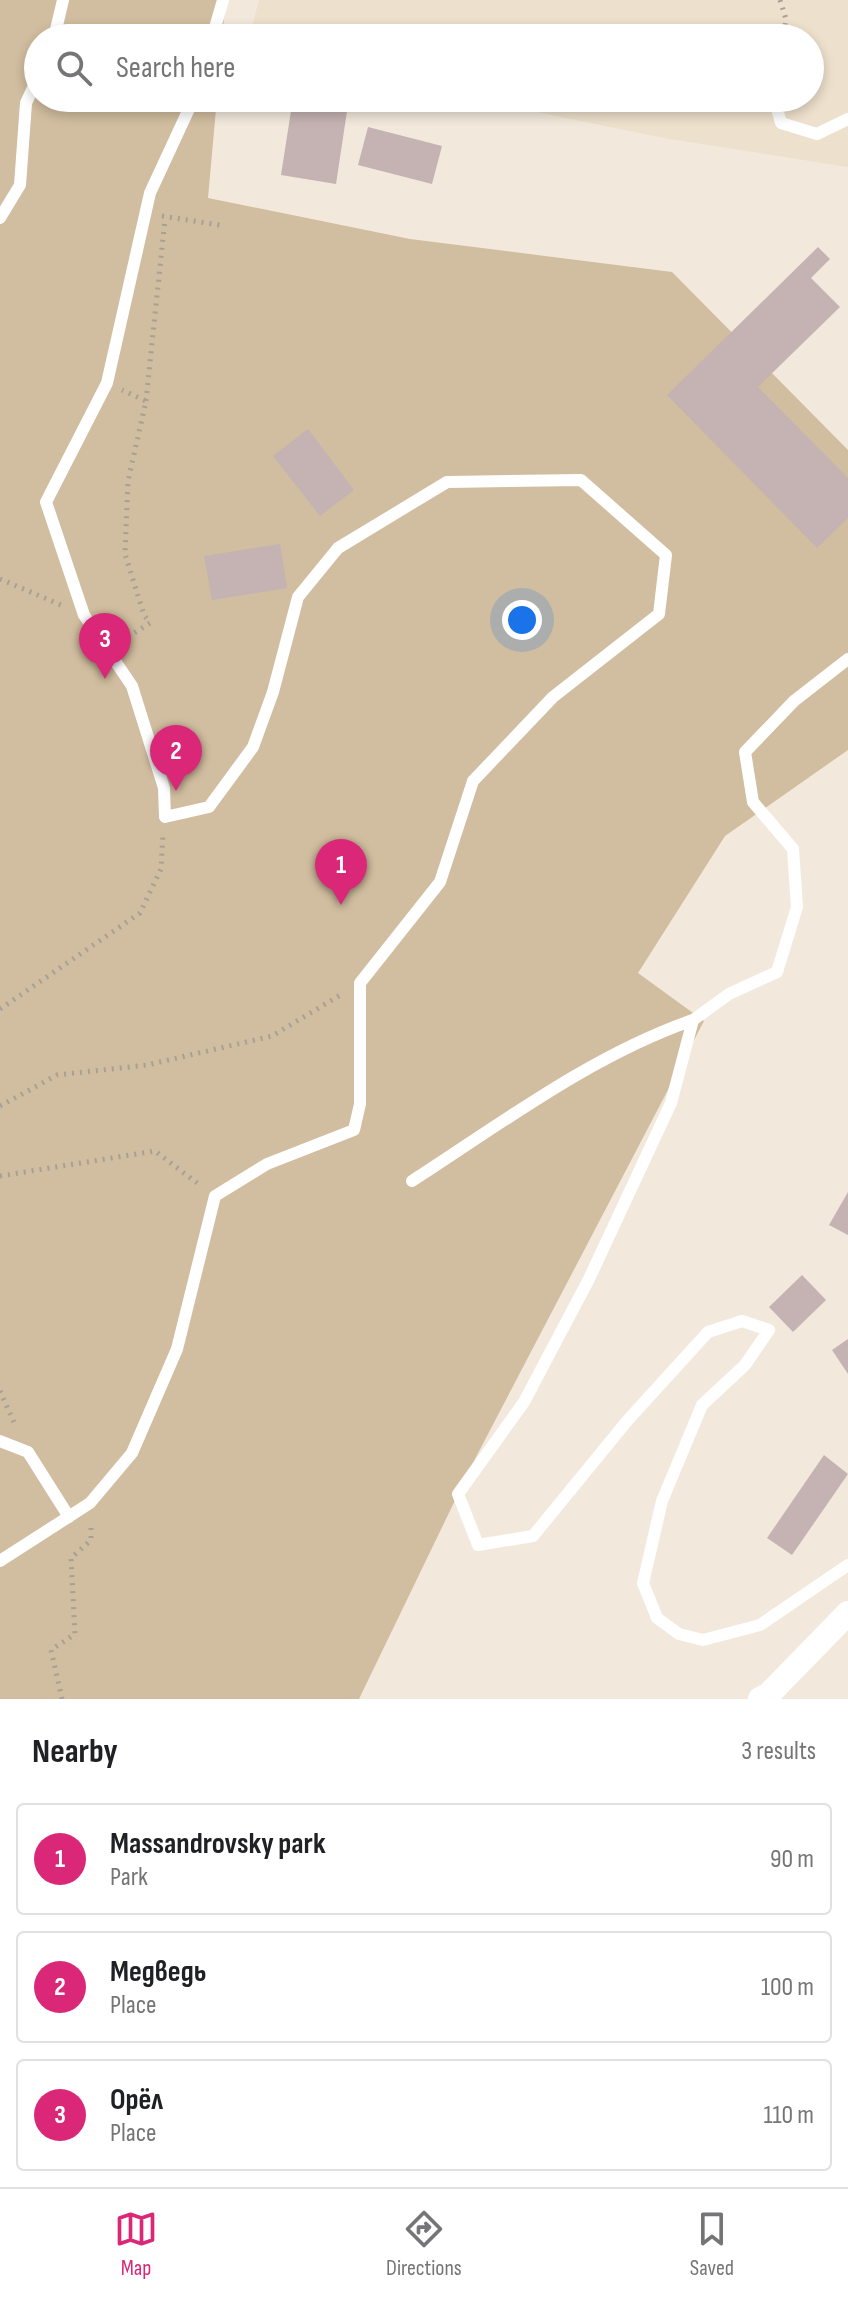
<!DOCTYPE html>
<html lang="en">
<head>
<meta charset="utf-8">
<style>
	:root { --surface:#fff; --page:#f2f2f2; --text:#202124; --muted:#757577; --line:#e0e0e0; --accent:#db2777 }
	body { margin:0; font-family:"Sofia Sans Condensed",sans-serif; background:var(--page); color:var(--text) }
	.you { position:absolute; left:522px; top:620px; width:28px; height:28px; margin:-20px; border:6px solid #fff; border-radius:50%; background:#1a73e8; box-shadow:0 0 0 12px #1a73e833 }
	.badge { display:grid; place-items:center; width:52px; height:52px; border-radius:50%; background:var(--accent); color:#fff; font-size:26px; font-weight:700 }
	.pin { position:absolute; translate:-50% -66px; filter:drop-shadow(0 2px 4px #0008) }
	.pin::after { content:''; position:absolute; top:42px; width:28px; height:24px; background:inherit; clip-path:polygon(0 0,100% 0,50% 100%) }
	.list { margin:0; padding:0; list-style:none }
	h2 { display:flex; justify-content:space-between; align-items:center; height:104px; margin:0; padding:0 32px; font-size:34px }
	h2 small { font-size:26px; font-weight:400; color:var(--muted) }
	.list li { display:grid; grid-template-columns:52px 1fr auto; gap:24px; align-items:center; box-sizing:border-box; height:112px; margin:0 16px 16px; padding:0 16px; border:2px solid var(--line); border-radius:8px }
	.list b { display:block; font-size:30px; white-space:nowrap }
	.list p { margin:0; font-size:26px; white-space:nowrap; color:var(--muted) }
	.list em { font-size:26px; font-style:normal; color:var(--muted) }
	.icon { flex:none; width:44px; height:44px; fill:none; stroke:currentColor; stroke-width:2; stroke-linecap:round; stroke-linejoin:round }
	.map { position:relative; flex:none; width:848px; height:1699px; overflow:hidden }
	.search { position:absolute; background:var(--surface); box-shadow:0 4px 12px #0003; left:24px; right:24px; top:24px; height:88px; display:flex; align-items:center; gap:20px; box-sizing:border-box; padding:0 28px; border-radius:44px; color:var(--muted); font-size:30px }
	.sheet { height:488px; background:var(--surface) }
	nav { display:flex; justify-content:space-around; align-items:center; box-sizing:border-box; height:112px; border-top:2px solid var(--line); background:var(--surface); font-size:22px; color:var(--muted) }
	nav a { display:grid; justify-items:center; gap:4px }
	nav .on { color:var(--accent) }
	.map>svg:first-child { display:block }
</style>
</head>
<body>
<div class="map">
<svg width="848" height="1699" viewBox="0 0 848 1699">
	<rect width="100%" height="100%" fill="#f2e9dc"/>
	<!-- built -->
	<path fill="#ede0cc" d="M 259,0 L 848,0 L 848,167 L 664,138 L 469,98 L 810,98 L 810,38 L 249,38 Z"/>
	<!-- green -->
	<path fill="#d1bd9f" d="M 0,0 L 226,0 L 222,38 L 38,38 L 38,98 L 217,98 L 208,198 L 410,239 L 672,272 L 848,450 L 848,750 L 725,836 L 638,973 L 704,1021 L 476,1457 L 359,1699 L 0,1699 Z"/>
	<!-- building -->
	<g fill="#c4b3b2">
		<path d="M 293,98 L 349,98 L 336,184 L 281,175 Z"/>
		<path d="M 368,127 L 442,146 L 432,184 L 358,165 Z"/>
		<path d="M 818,247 L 830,259 L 811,278 L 840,307 L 758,387 L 848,478 L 848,518 L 817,548 L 667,395 Z"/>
		<path d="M 308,429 L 354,490 L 320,516 L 273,456 Z"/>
		<path d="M 280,544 L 287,588 L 212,600 L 204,556 Z"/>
		<path d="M 848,1192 L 848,1235 L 829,1225 Z"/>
		<path d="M 802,1275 L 826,1300 L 793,1332 L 769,1307 Z"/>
		<path d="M 848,1339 L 848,1374 L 832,1350 Z"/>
		<path d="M 824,1455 L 848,1474 L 792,1555 L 767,1538 Z"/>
	</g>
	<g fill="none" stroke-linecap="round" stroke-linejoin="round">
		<!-- path -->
		<g stroke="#a6a096" stroke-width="5" stroke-dasharray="2 6" stroke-linecap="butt">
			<path d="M 780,0 L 786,19 L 783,38"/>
			<path d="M 162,216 L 225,226"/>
			<path d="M 146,401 L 165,219"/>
			<path d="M 0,579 L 61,605"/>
			<path d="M 121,641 L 150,623 L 144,615 L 125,554 L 128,481 L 146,401 L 122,390"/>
			<path d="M 0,1009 L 140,913 L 161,869 L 163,834"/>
			<path d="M 0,1106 L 57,1075 L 147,1065 L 272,1036 L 342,994"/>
			<path d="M 0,1176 L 155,1151 L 201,1186"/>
			<path d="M 0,1391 L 16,1427"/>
			<path d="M 62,1699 L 51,1650 L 75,1634 L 71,1558 L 91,1540 L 91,1523"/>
		</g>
		<!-- lane -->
		<g stroke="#fff" stroke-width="12">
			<path d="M 54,38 L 63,0"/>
			<path d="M 212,38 L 223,0"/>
			<path d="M 774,98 L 781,123 L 817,134 L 848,119"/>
			<path d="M 0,218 L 20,185 L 26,103 L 38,77"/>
			<path d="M 693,1020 L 729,994 L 777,972 L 797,907 L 793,849 L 753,802 L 745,752 L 794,701 L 848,659"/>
			<path d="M 412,1181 C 502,1123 592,1055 693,1020 L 671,1103 L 589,1279 L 524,1402 L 458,1494 L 478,1545 L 533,1536 L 627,1421 L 708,1332 L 742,1321 L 769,1330 L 745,1365 L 702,1405 L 662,1501 L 643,1583 L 657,1618 L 679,1634 L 703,1640 L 760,1625 L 848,1565"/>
			<path d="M 0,1441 L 28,1452 L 69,1517"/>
			<path d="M 0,1561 L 90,1503 L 132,1453 L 177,1349 L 215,1196 L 267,1164 L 354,1130 L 360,1104 L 360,983 L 440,882 L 473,781 L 553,697 L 659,614 L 666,555 L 581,480 L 447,482 L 338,548 L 298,597 L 273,692 L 253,747 L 209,807 L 165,817 L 164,788 L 132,686 L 84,615 L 46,502 L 107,383 L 150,193 L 194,98"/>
		</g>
		<!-- street -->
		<path stroke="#fff" stroke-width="24" d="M 760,1699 L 769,1694 L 848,1613"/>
	</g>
</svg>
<div class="you"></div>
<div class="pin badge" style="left:341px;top:905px">1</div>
<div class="pin badge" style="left:176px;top:791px">2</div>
<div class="pin badge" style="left:105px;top:679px">3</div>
<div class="search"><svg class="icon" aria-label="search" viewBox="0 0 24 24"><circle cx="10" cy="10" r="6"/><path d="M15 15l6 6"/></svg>Search here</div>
</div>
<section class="sheet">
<h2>Nearby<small>3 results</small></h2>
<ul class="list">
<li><span class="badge">1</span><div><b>Massandrovsky park</b><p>Park</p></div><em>90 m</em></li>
<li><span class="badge">2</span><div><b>Медведь</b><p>Place</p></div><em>100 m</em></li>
<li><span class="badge">3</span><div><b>Орёл</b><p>Place</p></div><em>110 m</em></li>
</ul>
</section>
<nav>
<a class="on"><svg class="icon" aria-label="map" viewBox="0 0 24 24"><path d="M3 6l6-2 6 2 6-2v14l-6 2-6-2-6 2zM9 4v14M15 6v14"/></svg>Map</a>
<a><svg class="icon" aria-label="directions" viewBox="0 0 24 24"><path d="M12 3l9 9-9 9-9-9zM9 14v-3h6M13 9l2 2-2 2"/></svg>Directions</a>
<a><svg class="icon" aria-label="saved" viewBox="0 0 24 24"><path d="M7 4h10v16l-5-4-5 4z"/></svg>Saved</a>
</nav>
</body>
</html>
